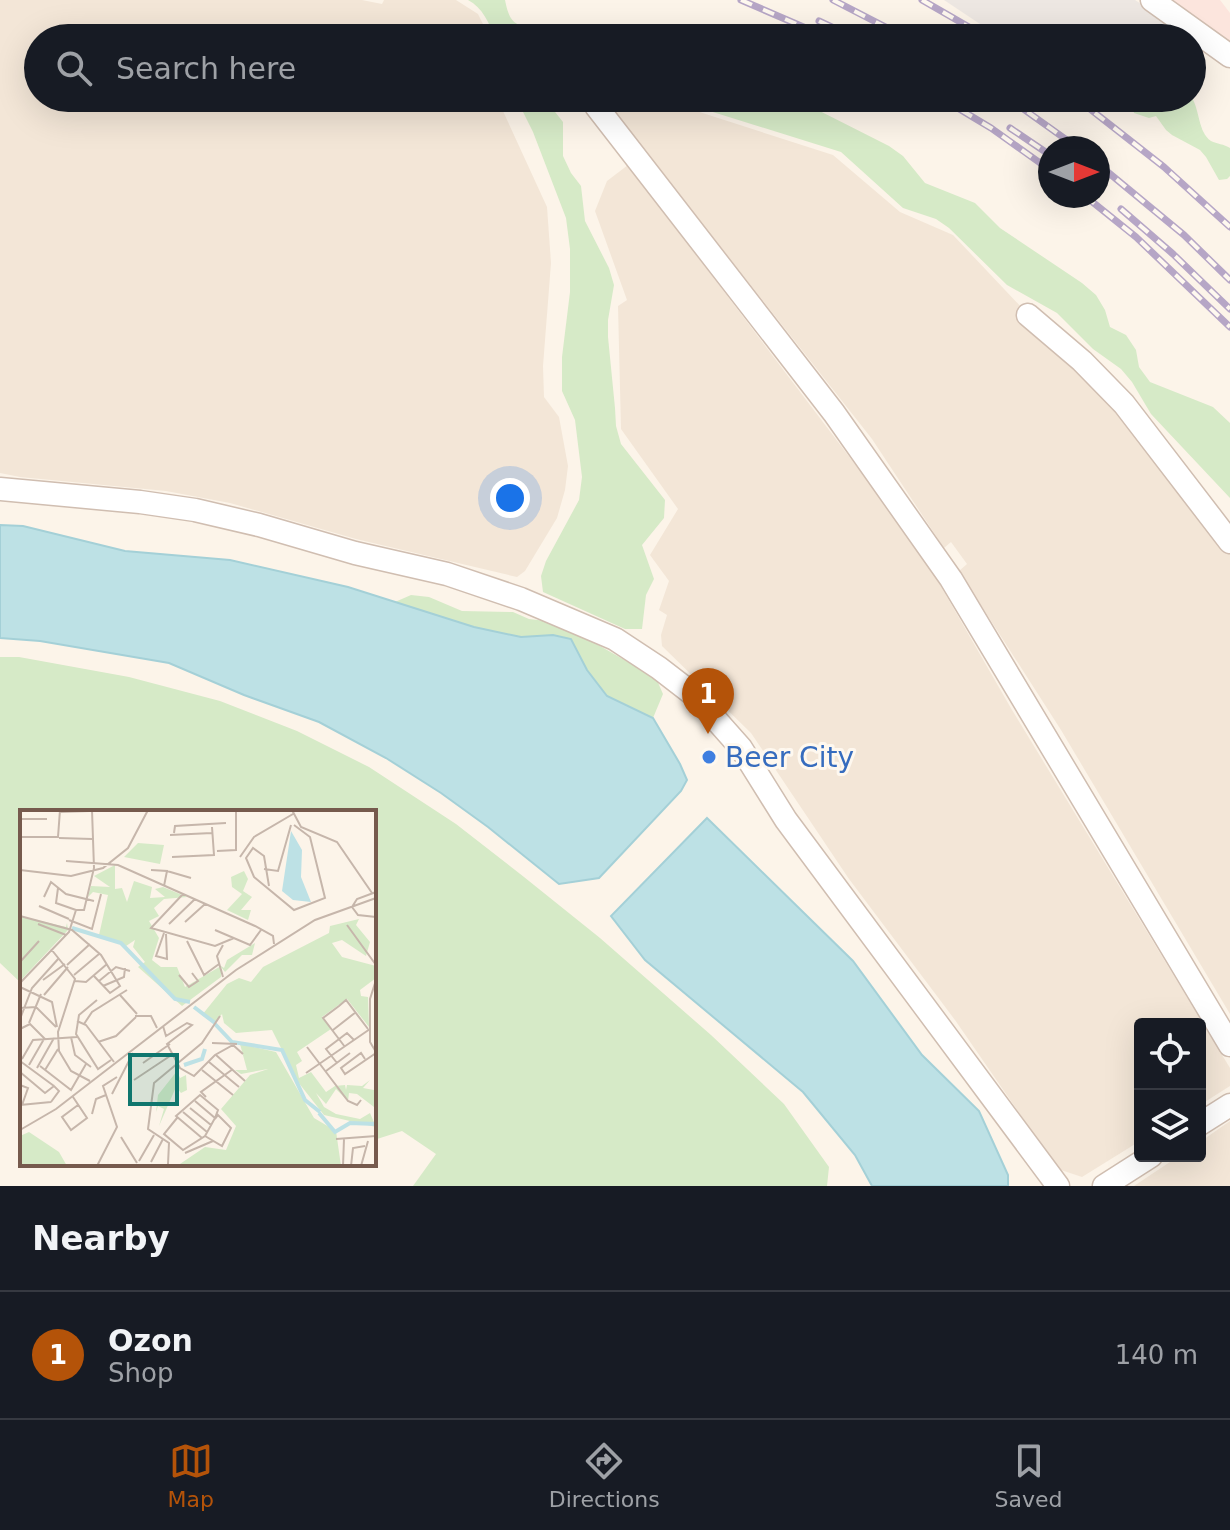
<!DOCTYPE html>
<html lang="en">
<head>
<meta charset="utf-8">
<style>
	:root { --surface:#171b24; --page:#20242c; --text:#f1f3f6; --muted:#9ea1a6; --line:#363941; --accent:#b45309 }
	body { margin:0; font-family:"DejaVu Sans",sans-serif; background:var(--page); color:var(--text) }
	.controls { position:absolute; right:24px; bottom:24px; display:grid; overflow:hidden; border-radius:8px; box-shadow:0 8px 32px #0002 }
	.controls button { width:72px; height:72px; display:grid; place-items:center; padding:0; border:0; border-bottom:2px solid var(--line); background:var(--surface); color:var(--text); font:40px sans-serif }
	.compass { position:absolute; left:1038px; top:136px; width:72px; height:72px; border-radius:50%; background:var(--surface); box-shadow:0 8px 32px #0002; rotate:90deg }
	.you { position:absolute; left:510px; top:498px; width:28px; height:28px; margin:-20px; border:6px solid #fff; border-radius:50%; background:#1a73e8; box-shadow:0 0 0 12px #1a73e833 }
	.badge { display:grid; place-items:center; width:52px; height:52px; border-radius:50%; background:var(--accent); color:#fff; font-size:26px; font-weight:700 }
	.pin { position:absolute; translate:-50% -66px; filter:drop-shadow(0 2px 4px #0008) }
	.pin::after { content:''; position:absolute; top:42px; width:28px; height:24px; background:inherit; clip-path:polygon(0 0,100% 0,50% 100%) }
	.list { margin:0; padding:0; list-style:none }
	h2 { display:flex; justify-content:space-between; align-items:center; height:104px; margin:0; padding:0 32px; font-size:34px }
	h2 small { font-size:26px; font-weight:400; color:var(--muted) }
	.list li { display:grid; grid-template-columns:52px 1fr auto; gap:24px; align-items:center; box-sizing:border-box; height:128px; padding:0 32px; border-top:2px solid var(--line) }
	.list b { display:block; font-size:30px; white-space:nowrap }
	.list p { margin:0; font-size:26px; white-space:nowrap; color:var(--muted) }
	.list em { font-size:26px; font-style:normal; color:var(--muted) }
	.icon { flex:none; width:44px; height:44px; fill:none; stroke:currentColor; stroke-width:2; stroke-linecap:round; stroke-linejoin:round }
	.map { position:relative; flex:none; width:1230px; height:1186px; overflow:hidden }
	.search { position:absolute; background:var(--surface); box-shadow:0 8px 32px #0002; left:24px; right:24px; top:24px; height:88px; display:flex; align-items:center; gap:20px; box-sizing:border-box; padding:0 28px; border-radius:44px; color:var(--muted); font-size:30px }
	.sheet { height:232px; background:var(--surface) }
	nav { display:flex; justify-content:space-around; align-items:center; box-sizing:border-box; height:112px; border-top:2px solid var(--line); background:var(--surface); font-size:22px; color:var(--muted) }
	nav a { display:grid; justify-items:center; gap:4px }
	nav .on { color:var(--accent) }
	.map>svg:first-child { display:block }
</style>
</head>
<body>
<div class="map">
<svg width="1230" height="1186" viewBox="0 0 1230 1186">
	<rect width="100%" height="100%" fill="#fcf4e9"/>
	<!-- residential -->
	<g fill="#f3e6d7">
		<path d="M 0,0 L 362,0 L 382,4 L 384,0 L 456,0 L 478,14 L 490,38 L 38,38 L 38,98 L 497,98 L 547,207 L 551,263 L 543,366 L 544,397 L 559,417 L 568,466 L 565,490 L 557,518 L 525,571 L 517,577 L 356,539 L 230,503 L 166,491 L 20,477 L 0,473 Z"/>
		<path d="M 614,98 L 656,98 L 833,155 L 900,212 L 953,235 L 1023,309 L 1068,352 L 1230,550 L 1230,1014 L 1061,730 L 959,571 L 967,564 L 951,542 L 944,548 L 872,439 L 607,103 Z"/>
		<path d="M 628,165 L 920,550 L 1012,710 L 1230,1068 L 1230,1086 L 1200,1105 L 1200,1024 L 1140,1024 L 1140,1141 L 1082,1177 L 1058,1169 L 955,1020 L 849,879 L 751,733 L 662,646 L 661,635 L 667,615 L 659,610 L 669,581 L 650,555 L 678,509 L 621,429 L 618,306 L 627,300 L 595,211 L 607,181 Z"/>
		<path d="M 1230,1121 L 1230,1186 L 1134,1186 L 1179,1156 L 1200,1156 L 1200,1142 Z"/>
	</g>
	<!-- commercial -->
	<path fill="#fce5dd" d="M 1159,0 L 1220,0 L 1230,13 L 1230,49 Z"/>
	<!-- industrial -->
	<path fill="#ede7e2" d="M 944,0 L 1135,0 L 1178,28 L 1171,38 L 1001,38 Z"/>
	<!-- green -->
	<g fill="#d6eac7">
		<path d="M 468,0 L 505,0 C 510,25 515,24 538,31 L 541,38 L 495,38 C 489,23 483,8 468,0 Z"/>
		<path d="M 519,98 L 544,98 L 563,122 L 563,156 L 571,173 L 581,186 L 585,221 L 609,268 L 614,285 L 608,320 L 608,337 L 615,408 L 616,426 L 621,444 L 665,500 L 664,518 L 642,545 L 654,579 L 646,595 L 642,629 L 625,629 L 543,592 L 541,576 L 546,561 L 579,500 L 582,477 L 575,420 L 562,391 L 562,357 L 570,292 L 570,249 L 566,218 L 533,132 L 517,100 Z"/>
		<path d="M 668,98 L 794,98 L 889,146 L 903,156 L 925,183 L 975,203 L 1000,228 L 1082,283 L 1096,295 L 1105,310 L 1110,327 L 1126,335 L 1136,350 L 1139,367 L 1150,382 L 1213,407 L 1230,423 L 1230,498 L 1151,414 L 1132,382 L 1121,369 L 1093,349 L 1057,313 L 1007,285 L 949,228 L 936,219 L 903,208 L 841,152 Z"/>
		<path d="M 1135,98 L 1192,98 C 1200,111 1198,132 1211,141 C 1217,144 1224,144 1230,148 L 1230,176 L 1227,179 L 1219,180 L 1206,157 L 1200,150 L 1172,135 L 1166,130 L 1156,116 L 1149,118 L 1134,113 L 1132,105 Z"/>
		<path d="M 411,595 L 429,597 L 462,611 L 513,612 L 529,619 L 546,621 L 572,630 L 656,678 L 663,694 L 653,718 L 607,697 L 587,670 L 570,639 L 553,635 L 521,637 L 474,627 L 395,602 Z"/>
		<path d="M 0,657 L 19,657 L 129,677 L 220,701 L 297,731 L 369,767 L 456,824 L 524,877 L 600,938 L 711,1035 L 784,1104 L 829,1167 L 827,1186 L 413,1186 L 436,1154 L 402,1131 L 374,1140 L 374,812 L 22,812 L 22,984 L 0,963 Z"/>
	</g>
	<!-- water -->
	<g fill="#bde1e5" stroke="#a4d0d7" stroke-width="2">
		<path d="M 0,525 L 23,526 L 125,551 L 230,560 L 348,587 L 474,627 L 521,637 L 553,635 L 571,639 L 587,670 L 607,696 L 653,718 L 680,764 L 687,780 L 681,791 L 599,878 L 559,884 L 488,827 L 441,793 L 386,758 L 319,722 L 244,695 L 169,663 L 40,641 L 0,638 Z"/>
		<path d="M 707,818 L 853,961 L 922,1055 L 979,1111 L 1008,1175 L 1008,1186 L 872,1186 L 855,1155 L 803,1092 L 645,960 L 611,916 Z"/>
	</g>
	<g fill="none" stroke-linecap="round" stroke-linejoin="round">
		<defs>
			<g id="minor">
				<path d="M 1152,0 L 1230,56"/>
				<path d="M 596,106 L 834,413 L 951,579 L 1230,1045"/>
				<path d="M 1028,315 L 1082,361 L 1124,404 L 1230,542"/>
				<path d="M 0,489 L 140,502 L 195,510 L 259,525 L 355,553 L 447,574 L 521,599 L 615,639 L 659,668 L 694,695 L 741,748 L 786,820 L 1058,1186"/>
				<path d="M 1200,1124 L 1230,1105"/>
				<path d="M 1104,1186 L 1151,1156"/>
			</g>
		</defs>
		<!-- minor casing -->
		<use href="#minor" stroke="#d0beb1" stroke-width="25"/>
		<!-- minor -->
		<use href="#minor" stroke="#fff" stroke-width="22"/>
		<defs>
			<g id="rail">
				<path d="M 741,0 L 829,38"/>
				<path d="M 833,0 L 907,38"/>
				<path d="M 922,0 L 988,38"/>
				<path d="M 819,21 L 855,38"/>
				<path d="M 941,98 L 991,128 L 1050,170"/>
				<path d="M 1008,98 L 1078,148"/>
				<path d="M 1076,98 L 1164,167 L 1230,227"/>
				<path d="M 1010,128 L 1050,155"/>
				<path d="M 1098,164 L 1184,235 L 1230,280"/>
				<path d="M 1085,196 L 1136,237 L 1230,327"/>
				<path d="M 1121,209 L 1173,254 L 1230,309"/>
			</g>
		</defs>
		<!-- rail casing -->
		<use href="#rail" stroke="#b6a6c6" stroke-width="7"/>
		<!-- rail -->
		<use href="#rail" stroke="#fef8ef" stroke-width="4" stroke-dasharray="12" stroke-linecap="butt"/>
	</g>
	<!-- markers -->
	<circle fill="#3f7fe0" stroke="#fef8ef" stroke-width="3" cx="709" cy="757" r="8"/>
	<g text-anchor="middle" stroke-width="6" stroke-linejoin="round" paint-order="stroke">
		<!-- shop labels -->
		<g font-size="28" fill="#366cbe" stroke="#fef8ef" text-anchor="start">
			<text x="725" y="767">Beer City</text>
		</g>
	</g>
	<!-- overview -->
	<g transform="translate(20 810)">
		<rect width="356" height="356" fill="#fcf4e9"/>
		<path d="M 118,33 L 144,35 L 140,54 L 104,47 ZM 95,55 L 95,79 L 102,78 L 107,92 L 114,71 L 132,77 L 130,88 L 145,87 L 135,79 L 143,77 L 167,87 L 144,89 L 134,98 L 139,106 L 129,111 L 139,128 L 132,150 L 141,157 L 157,157 L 165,177 L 201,156 L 204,158 L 207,150 L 235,133 L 232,145 L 222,145 L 205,162 L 201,157 L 201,167 L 162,196 L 118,157 L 125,152 L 113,137 L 115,130 L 106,136 L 79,125 L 88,85 L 73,82 L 68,87 L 71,76 L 90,77 L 74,66 ZM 224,61 L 228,69 L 223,81 L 232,87 L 221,100 L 231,100 L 228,110 L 207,100 L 222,84 L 212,77 L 211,67 ZM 0,106 L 46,117 L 47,113 L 48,120 L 0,171 ZM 339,109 L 336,115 L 350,132 L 346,146 L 322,130 L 312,133 L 322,147 L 356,156 L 356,168 L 340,180 L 341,186 L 348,187 L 349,217 L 327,189 L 302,207 L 311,219 L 277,242 L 282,251 L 276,255 L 279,268 L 291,262 L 306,282 L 315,276 L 325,275 L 326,280 L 327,275 L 342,276 L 350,270 L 343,278 L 354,280 L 356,273 L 354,297 L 337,284 L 329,283 L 328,291 L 316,279 L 306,294 L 296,283 L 304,297 L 316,304 L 340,309 L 350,303 L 356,317 L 304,305 L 278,272 L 252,220 L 216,223 L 204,213 L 202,204 L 194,214 L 182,205 L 207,174 L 219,168 L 231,172 L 243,157 L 309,123 L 310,116 ZM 220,234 L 256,242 L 294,308 L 316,321 L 321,356 L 157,356 L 185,337 L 206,340 L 216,316 L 201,299 L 230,265 L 248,259 L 221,264 L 215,260 L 227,260 ZM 157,261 L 160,268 L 166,265 L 167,280 L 161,283 L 156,277 L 139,316 L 144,299 L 138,296 L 136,302 L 138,285 ZM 9,322 L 39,342 L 47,356 L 0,356 L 0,326 Z" fill="#d6eac7"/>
		<path d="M 271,21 L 282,40 L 281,67 L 291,92 L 273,90 L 262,81 Z" fill="#bde1e5"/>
		<path fill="none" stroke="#bde1e5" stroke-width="4" d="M 52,118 L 101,133 L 155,189 L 170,192M 174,197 L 195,213M 195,214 L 212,232 L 262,240 L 285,290 L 300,302M 164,255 L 182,249 L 185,239M 299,303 L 315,322 L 330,313 L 356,314"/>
		<path fill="none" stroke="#c6b6ab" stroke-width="2" d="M 272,0 L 281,17 L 317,32 L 352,83M 40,2 L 99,0M 0,9 L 27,9M 154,23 L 155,16 L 206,13M 150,25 L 192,23M 0,27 L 38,27 L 40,0M 39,28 L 72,29M 197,41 L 216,40 L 216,0M 152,47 L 194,45 L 192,17M 220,47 L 234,27 L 273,4M 46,51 L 98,55 L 235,116 L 253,126 L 254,134M 244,59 L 258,61 L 271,15M 0,60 L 51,66 L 83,58 L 108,38 L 128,0M 131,60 L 147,61 L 144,76M 147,61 L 171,68M 249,76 L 244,46 L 233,38 L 226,48 L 234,67 L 274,100 L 305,88 L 290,27 L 274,15M 38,78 L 36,93 L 56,100M 356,82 L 337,89 L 332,97 L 338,105 L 356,107M 163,84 L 131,118 L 195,136 L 214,128M 24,87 L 31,72 L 46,84 L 74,91M 19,96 L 49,109M 56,100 L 64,100 L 74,58 L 72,0M 0,106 L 52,120 L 81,145 L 100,176 L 90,183 L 73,165M 49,110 L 72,119 L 81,84M 165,112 L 185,94M 18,114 L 46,125M 149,114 L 175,89M 327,115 L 356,155M 195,120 L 230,135 L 241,120M 144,123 L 136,146 L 147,149 L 146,124M 167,131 L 184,165 L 199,154M 31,139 L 55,169 L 38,222 L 39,241 L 51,261 L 70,271M 0,152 L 19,131M 47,155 L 70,134M 54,165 L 79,144M 159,165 L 169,177 L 178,171 L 172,163M 203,167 L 197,146 L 203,135M 23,170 L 45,154M 356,170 L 350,189 L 350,232 L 356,242M 55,171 L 66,172 L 87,154M 79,171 L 96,157 L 110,161M 0,173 L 49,122 L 56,100M 83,176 L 104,167 L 105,158M 0,177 L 32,192 L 37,217M 24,185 L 48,157M 100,185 L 117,204M 77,190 L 59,205 L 56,224 L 78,259 L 91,250M 0,198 L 16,197 L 36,217M 115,206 L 131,206 L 137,218M 0,209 L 12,178 L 39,148M 57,211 L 66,215 L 94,252M 9,213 L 21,184M 64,214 L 72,202 L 107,180M 143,216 L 146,226 L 167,213 L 172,215 L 147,234 L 160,258 L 174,266 L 195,245 L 213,235 L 223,244M 0,219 L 10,214 L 25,229M 313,220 L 336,202M 51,227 L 55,245 L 71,257M 78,232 L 96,226 L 116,207M 192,233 L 217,234M 287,237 L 328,291 L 337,295 L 341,290M 325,237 L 303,208 L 319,196 L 326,190 L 348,219M 196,245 L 225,271M 2,249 L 13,230 L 57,227M 345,249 L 341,243 L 321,258 L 325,264 L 356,243M 0,251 L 34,276M 189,252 L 219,277M 123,253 L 150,234M 317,253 L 306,239 L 327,223 L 334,230M 9,255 L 24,229M 20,256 L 51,280 L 66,254M 17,258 L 34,228M 25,260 L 38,239M 182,260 L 213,285M 306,261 L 330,243M 0,262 L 25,283 L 34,276 L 39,281 L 31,292M 286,263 L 350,219M 114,270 L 153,244M 0,275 L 8,278 L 2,295M 92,284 L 113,243M 53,287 L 67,308 L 51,320 L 42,307 L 58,295M 186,287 L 181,282 L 213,259M 0,295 L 31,292M 170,298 L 191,315M 163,302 L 187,322M 72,304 L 76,289 L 86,285M 157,308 L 144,324 L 163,340 L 185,326 L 195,308 L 175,291M 0,320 L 36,299 L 216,160 L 295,110 L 356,88M 185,326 L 202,336 L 211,318 L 198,305 L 195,309M 101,327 L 117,353M 182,328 L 156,306 L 180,285 L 198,300 L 195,308M 316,329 L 356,326M 165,343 L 193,331M 119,351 L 134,325M 131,352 L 143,329M 148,354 L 149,333 L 128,319 L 134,273 L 182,233 L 200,206M 77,356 L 97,317 L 83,276 L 97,267M 323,356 L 324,329M 331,356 L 333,338 L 345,336M 341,356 L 348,331"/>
		<path fill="#0f766e" fill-opacity="0.15" stroke="#0f766e" stroke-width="4" d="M 110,245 L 157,245 L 157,294 L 110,294 Z"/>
		<rect width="356" height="356" fill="none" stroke="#765a4d" stroke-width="4"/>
	</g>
</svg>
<div class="controls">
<button><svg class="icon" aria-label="locate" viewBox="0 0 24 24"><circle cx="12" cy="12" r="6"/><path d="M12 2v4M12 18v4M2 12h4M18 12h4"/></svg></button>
<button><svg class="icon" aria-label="layers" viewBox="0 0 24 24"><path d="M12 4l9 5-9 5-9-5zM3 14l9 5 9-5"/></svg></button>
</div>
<svg class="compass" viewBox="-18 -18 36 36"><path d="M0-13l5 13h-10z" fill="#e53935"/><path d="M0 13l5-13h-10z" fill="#9ea1a6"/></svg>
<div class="you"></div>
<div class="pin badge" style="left:708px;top:734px">1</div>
<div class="search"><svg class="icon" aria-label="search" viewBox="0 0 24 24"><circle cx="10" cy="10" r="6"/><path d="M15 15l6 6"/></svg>Search here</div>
</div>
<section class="sheet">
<h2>Nearby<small></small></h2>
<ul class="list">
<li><span class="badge">1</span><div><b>Ozon</b><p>Shop</p></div><em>140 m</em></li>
</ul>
</section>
<nav>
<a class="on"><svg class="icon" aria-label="map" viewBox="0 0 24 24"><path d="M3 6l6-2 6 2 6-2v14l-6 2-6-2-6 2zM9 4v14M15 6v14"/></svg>Map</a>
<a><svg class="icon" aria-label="directions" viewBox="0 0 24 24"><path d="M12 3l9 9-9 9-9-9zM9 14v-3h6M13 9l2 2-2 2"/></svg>Directions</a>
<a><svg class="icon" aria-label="saved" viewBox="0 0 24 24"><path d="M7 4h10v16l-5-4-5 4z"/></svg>Saved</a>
</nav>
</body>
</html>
